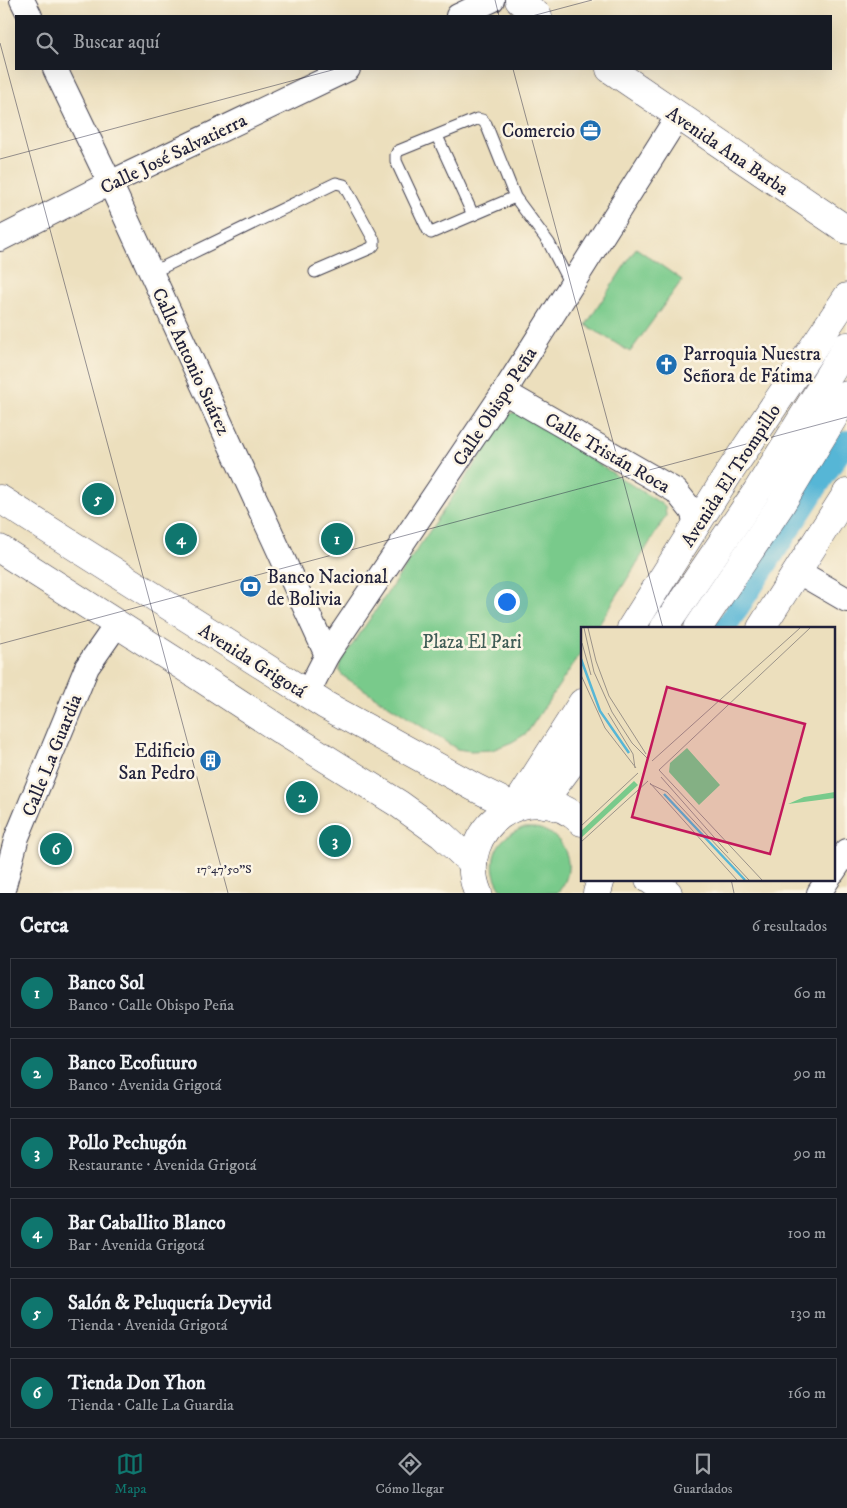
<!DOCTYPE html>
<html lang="es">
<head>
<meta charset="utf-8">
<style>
	:root { --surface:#171b24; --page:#242831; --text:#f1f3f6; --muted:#9ea1a6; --line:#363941; --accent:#0f766e }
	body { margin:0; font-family:"IM FELL DW Pica",serif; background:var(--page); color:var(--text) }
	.you { position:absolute; left:506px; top:601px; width:18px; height:18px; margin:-12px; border:4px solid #fff; border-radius:50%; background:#1a73e8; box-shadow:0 0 0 8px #1a73e833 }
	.badge { display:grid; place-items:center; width:32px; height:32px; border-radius:50%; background:var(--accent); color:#fff; font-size:16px; font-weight:700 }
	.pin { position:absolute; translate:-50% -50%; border:2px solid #fff; box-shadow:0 1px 5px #0006 }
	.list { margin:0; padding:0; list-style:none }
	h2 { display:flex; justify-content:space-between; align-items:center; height:65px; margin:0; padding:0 20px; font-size:21px }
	h2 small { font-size:16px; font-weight:400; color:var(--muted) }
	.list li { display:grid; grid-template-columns:32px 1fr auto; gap:15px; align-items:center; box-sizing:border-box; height:70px; margin:0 10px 10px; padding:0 10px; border:1px solid var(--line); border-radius:0px }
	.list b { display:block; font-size:19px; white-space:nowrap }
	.list p { margin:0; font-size:16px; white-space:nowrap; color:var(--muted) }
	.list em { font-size:16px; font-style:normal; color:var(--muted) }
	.icon { flex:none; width:28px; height:28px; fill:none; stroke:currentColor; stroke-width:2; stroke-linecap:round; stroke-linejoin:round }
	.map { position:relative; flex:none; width:847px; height:893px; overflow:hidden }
	.search { position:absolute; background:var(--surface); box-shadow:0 5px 20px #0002; left:15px; right:15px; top:15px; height:55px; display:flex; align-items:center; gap:12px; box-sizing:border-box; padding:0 18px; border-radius:0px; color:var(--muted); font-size:19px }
	.sheet { height:545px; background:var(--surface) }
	nav { display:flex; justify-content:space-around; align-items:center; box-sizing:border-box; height:70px; border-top:1px solid var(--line); background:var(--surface); font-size:14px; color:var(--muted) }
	nav a { display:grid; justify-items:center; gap:2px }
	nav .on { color:var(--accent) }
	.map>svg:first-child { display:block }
</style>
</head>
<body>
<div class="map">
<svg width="847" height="893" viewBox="0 0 847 893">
	<rect width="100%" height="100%" fill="#fcf5e5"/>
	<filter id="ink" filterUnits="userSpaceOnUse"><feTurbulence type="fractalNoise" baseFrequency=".02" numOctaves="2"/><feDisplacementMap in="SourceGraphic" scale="10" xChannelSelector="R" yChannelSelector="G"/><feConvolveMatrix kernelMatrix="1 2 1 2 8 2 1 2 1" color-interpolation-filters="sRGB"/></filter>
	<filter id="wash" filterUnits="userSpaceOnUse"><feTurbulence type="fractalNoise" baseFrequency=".0096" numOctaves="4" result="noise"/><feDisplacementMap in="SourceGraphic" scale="20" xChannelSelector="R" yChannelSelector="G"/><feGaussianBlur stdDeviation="1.12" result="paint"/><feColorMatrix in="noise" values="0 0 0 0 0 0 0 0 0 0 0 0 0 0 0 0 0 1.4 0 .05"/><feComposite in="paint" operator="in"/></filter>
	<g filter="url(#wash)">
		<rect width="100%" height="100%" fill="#ecdfbd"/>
		<!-- green -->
		<g fill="#79ca8b" stroke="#4e7663">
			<path d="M 636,248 L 682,280 L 630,352 L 586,325 Z"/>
			<path d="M 516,412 L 665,506 L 666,516 L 597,628 L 582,628 L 582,651 L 527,733 L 512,742 L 492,750 L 470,751 L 457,749 L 343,676 L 339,670 L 340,663 L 509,414 Z"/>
			<path d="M 522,828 C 530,828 538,827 545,831 C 570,841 576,874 557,893 L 505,893 C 491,880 489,856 502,841 C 507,835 515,832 522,828 Z"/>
		</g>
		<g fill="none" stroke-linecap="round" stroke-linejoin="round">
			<!-- canal -->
			<path stroke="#57b6d6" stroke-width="22" d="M 725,628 L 847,441"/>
		</g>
	</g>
	<g filter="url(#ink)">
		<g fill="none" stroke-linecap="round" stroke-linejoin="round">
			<defs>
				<g id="lane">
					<path d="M 437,136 L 473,215"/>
					<path d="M 515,197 L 431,233 L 428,230 L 396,161 L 396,155 L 398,151 L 477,119 L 482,120 L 486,124 L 515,197 L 549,243 L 571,286"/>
					<path d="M 151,273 L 336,183 L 344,185 L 374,240 L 374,245 L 371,248 L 315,272"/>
				</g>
				<g id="street">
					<path d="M 22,0 L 30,16"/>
					<path d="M 458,16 L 492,0"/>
					<path d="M 55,69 L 110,183 L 327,655"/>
					<path d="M 0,239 L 110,183 L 348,69"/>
					<path d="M 504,392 L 676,491 L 692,511 L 697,526"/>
					<path d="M 797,571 L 847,600"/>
					<path d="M 307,694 L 327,655 L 504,392 L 678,116"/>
					<path d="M 833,872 L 847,851"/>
					<path d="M 2,893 L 17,837 L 87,667 L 117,624"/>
					<path d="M 819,893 L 828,879"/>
				</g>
				<g id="secondary">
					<path d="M 519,0 L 538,16"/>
					<path d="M 610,69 L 847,230"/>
					<path d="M 0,499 L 325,705 L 474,787 L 514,807"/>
					<path d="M 0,549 L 175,661 L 279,729 L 399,804 L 442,835 L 473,864"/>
				</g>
				<g id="primary">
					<path d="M 631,628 L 729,473 L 847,297"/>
					<path d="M 664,628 L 757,491 L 847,346"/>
					<path d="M 698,628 L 780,506 L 847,395"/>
					<path d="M 761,628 L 847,493"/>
					<path d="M 542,803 L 582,749"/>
					<path d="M 516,806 L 582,703"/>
					<path d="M 649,879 L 668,893"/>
					<path d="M 478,893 C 452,829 530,773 582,822"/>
					<path d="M 597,893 L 601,879"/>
				</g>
			</defs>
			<!-- lane casing -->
			<use href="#lane" stroke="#403e4e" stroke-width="13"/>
			<!-- street casing -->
			<use href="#street" stroke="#403e4e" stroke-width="26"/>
			<!-- secondary casing -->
			<use href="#secondary" stroke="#403e4e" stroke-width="29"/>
			<!-- primary casing -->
			<use href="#primary" stroke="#403e4e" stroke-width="29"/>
			<!-- lane -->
			<use href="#lane" stroke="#fff" stroke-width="11"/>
			<!-- street -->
			<use href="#street" stroke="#fff" stroke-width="24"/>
			<!-- secondary -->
			<use href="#secondary" stroke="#fff" stroke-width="28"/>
			<!-- primary -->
			<use href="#primary" stroke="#fff" stroke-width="28"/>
		</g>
	</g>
	<!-- ticks -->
	<path fill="none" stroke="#22223b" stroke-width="1" stroke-opacity="0.45" d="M 495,0 L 499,16M 532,16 L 592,0M 0,43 L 228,893M 513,69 L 663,628M 0,159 L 336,69M 0,644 L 847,417M 731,879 L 734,893"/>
	<!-- icons -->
	<defs>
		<symbol id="office-disc" viewBox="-11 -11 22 22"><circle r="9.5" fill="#1f6fb2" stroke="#fcf5e5"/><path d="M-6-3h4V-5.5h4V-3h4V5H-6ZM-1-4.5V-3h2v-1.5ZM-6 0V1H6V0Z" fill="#fff"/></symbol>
		<symbol id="church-disc" viewBox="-11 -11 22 22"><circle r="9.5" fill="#1f6fb2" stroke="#fcf5e5"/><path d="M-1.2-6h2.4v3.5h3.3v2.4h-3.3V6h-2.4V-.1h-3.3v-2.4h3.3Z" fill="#fff"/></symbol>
		<symbol id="bank-disc" viewBox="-11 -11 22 22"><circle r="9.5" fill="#1f6fb2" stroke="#fcf5e5"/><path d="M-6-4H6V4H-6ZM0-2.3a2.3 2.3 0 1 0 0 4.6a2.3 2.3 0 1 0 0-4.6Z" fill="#fff"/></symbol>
		<symbol id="building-disc" viewBox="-11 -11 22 22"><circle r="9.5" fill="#1f6fb2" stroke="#fcf5e5"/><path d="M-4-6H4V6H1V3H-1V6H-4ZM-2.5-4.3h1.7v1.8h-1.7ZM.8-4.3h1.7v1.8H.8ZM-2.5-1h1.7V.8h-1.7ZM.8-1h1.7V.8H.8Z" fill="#fff"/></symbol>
	</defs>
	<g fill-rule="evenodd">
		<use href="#office-disc" x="578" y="118" width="25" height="25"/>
		<use href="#church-disc" x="654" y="352" width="25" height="25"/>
		<use href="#bank-disc" x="238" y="574" width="25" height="25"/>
		<use href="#building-disc" x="198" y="748" width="25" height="25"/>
	</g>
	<g text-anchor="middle" stroke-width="5" stroke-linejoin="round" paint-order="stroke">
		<!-- poi labels -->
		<g font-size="19" fill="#22223b" stroke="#fcf5e5" text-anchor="end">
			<text x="575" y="137">Comercio</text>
			<text x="683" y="360" text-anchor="start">Parroquia Nuestra<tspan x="683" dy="22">Señora de Fátima</tspan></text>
			<text x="267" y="583" text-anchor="start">Banco Nacional<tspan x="267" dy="22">de Bolivia</tspan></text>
			<text x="195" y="757">Edificio<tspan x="195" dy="22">San Pedro</tspan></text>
		</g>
		<!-- street labels -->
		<g font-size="19" fill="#22223b" stroke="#fcf5e5">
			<text transform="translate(728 150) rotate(34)" y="7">Avenida Ana Barba</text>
			<text transform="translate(173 153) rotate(-26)" y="7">Calle José Salvatierra</text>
			<text transform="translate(192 361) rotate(65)" y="7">Calle Antonio Suárez</text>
			<text transform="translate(494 406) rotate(-57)" y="7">Calle Obispo Peña</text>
			<text transform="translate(608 452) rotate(30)" y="7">Calle Tristán Roca</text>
			<text transform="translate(730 475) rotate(-57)" y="7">Avenida El Trompillo</text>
			<text transform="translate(253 660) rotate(32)" y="7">Avenida Grigotá</text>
			<text transform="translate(51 755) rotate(-68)" y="7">Calle La Guardia</text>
		</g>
		<!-- park labels -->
		<g font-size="19" fill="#405d57" stroke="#fcf5e5">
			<text x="472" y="648">Plaza El Pari</text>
		</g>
	</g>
	<!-- overview -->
	<g transform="translate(581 627)">
		<rect width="254" height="254" fill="#ecdfbd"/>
		<path d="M 106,121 L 139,158 L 118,178 L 88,145 L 89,136 ZM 53,154 L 57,158 L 0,211 L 0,204 ZM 254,165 L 254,171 L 207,177 L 223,170 Z" fill="#79ca8b"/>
		<path fill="none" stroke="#57b6d6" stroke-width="2.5" d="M 0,32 L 19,84 L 48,126M 83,167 L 164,253"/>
		<path fill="none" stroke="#9b9389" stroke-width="1" d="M 3,1 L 13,45 L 31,85 L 51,116 L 66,131M 7,1 L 15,34 L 28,69 L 65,127M 1,16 L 10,48M 0,48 L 24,101 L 55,141M 27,86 L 52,127 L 54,141M 71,134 L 219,1M 78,143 L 229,1M 78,143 L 181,253M 80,150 L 147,226M 69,156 L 156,253M 69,157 L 86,165 L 168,253M 0,199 L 57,146M 0,215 L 67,154"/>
		<path fill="#c2185b" fill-opacity="0.15" stroke="#c2185b" stroke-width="2.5" d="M 86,60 L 224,97 L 189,227 L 51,190 Z"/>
		<rect width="254" height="254" fill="none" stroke="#22223b" stroke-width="2.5"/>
	</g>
	<g font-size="12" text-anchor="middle" fill="#22223b" stroke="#fcf5e5" stroke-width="5" stroke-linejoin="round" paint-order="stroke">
		<text x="224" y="873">17°47'50"S</text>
	</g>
</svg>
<div class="you"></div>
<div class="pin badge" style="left:337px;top:539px">1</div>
<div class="pin badge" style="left:302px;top:797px">2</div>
<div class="pin badge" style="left:335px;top:841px">3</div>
<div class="pin badge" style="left:181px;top:539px">4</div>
<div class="pin badge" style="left:98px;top:499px">5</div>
<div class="pin badge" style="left:56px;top:849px">6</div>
<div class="search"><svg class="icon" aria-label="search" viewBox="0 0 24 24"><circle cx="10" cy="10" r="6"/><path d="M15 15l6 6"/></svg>Buscar aquí</div>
</div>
<section class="sheet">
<h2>Cerca<small>6 resultados</small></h2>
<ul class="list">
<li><span class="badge">1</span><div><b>Banco Sol</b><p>Banco · Calle Obispo Peña</p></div><em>60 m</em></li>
<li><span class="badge">2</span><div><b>Banco Ecofuturo</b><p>Banco · Avenida Grigotá</p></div><em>90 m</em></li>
<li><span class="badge">3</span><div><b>Pollo Pechugón</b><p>Restaurante · Avenida Grigotá</p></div><em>90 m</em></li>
<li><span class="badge">4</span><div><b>Bar Caballito Blanco</b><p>Bar · Avenida Grigotá</p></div><em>100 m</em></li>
<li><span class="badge">5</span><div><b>Salón &amp; Peluquería Deyvid</b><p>Tienda · Avenida Grigotá</p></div><em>130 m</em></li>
<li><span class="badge">6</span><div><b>Tienda Don Yhon</b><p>Tienda · Calle La Guardia</p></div><em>160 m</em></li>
</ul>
</section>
<nav>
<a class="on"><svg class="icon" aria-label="map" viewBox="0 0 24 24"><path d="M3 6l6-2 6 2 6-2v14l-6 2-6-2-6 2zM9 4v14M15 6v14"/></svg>Mapa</a>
<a><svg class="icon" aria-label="directions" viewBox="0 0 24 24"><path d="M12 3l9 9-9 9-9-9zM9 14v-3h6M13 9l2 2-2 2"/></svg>Cómo llegar</a>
<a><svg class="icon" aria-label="saved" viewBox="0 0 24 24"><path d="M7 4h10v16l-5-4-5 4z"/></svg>Guardados</a>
</nav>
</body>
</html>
